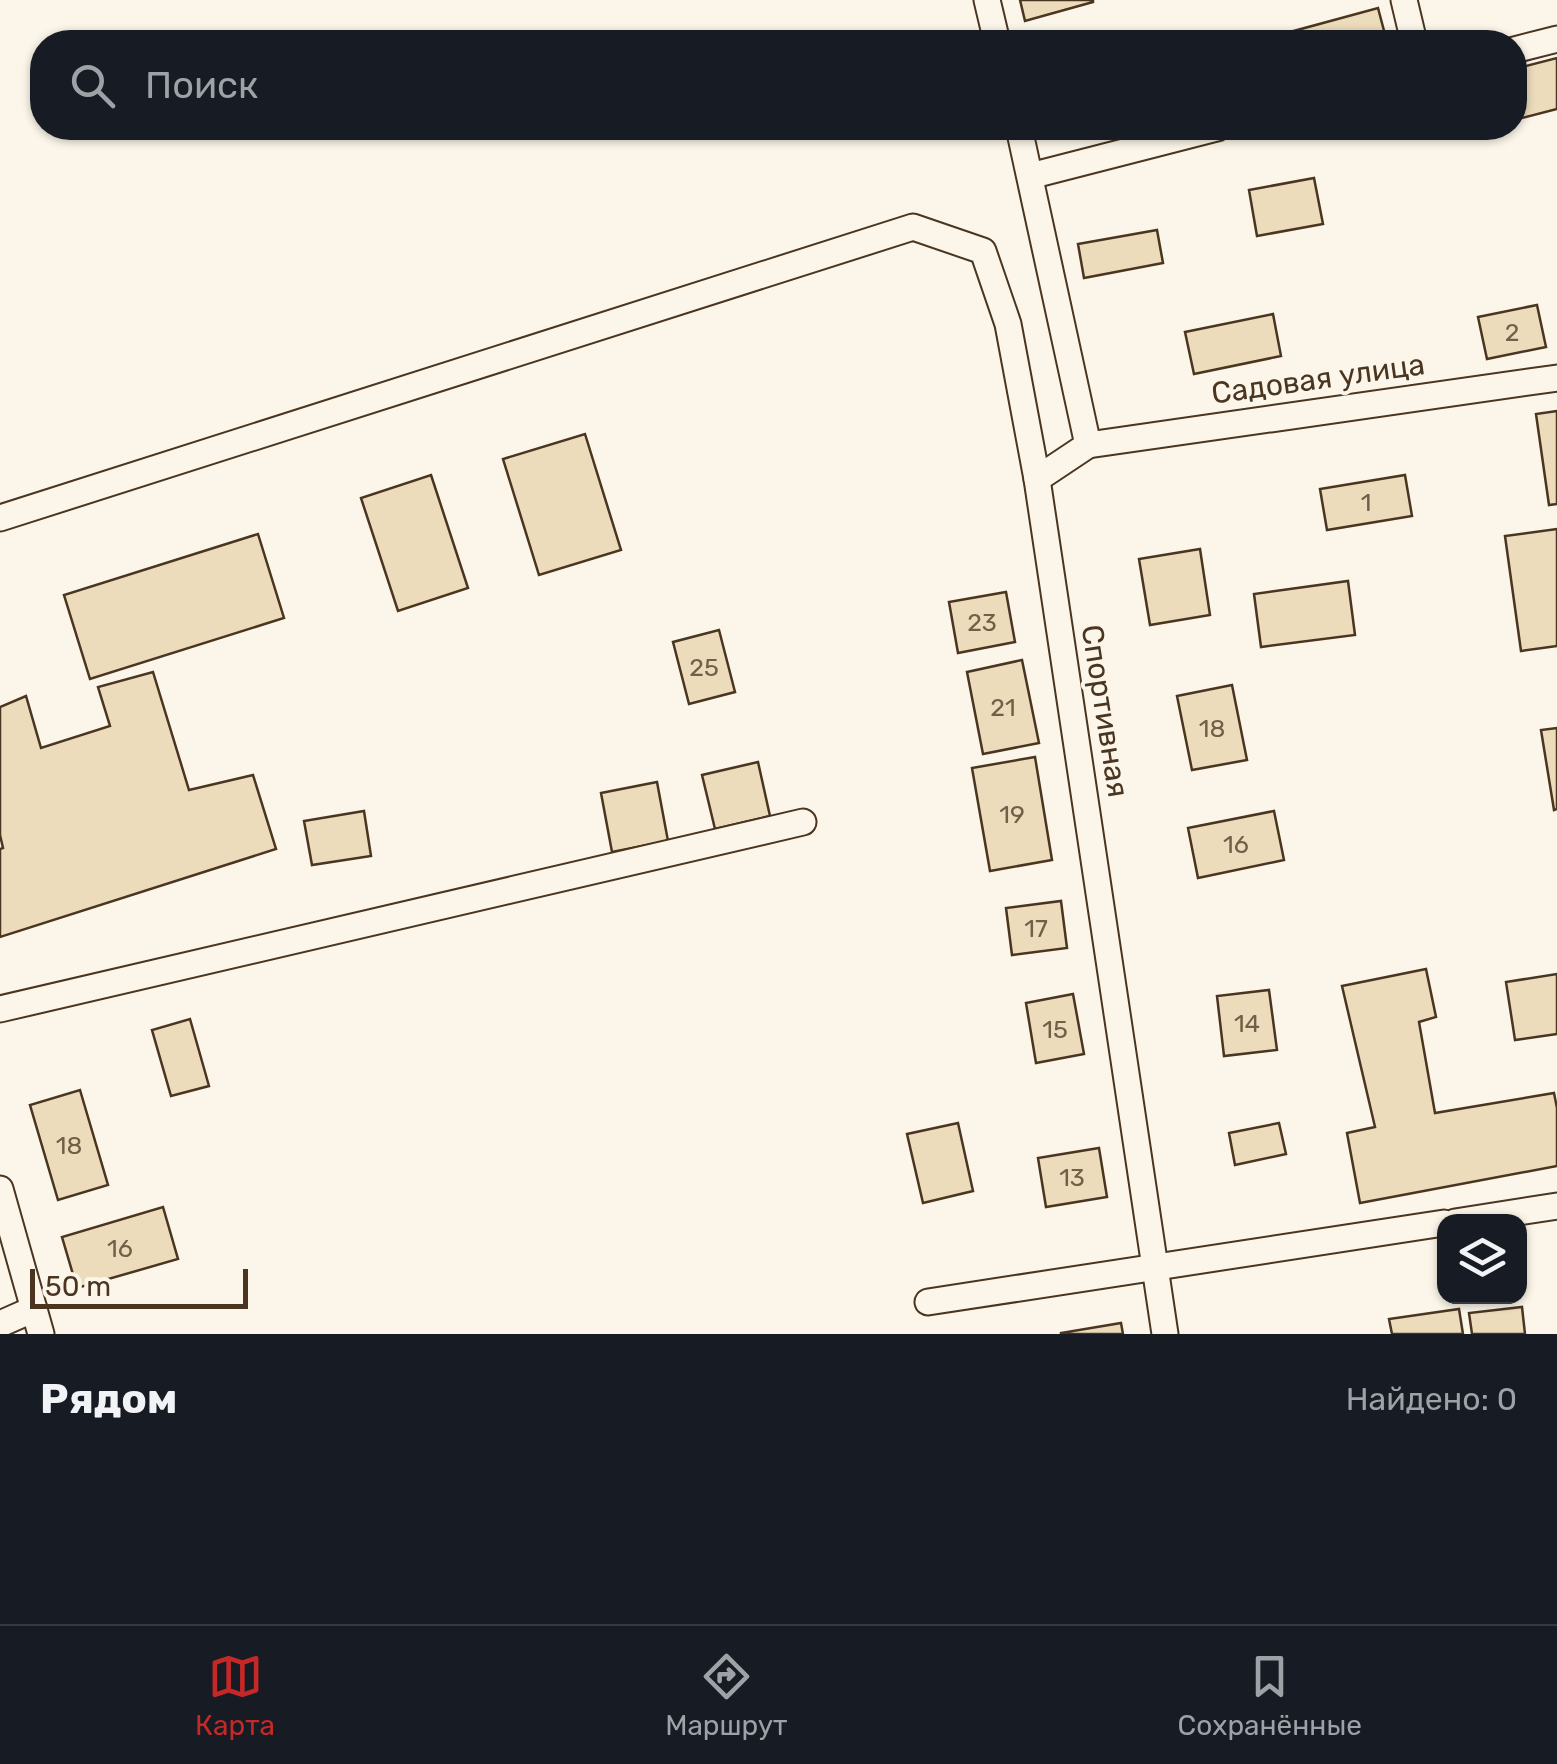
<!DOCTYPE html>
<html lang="ru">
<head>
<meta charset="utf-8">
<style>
	:root { --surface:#171b24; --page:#242831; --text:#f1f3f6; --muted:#9ea1a6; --line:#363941; --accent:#c62828 }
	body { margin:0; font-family:Rubik,sans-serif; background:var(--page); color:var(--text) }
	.controls { position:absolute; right:30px; bottom:30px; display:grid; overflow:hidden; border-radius:20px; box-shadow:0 2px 8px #0004 }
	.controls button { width:90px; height:90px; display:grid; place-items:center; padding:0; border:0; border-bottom:2px solid var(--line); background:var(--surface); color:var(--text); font:50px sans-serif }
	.scale { position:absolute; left:30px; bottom:25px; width:218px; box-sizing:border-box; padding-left:10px; border:5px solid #4a3520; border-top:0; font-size:28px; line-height:35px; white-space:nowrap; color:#4a3520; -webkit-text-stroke:8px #fbf6e9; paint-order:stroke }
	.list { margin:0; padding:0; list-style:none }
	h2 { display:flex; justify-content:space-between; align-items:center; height:130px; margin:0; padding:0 40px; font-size:42px }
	h2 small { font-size:32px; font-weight:400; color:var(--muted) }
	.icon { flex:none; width:55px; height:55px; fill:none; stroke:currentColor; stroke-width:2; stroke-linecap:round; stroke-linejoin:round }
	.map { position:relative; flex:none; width:1557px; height:1334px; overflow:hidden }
	.search { position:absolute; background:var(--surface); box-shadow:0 2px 8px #0004; left:30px; right:30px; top:30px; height:110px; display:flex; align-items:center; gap:25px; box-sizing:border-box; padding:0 35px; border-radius:40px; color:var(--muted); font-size:38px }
	.sheet { height:290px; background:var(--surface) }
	nav { display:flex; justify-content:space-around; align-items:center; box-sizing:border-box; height:140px; border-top:2px solid var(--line); background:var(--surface); font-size:28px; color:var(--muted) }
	nav a { display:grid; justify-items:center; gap:5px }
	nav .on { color:var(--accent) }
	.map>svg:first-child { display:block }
</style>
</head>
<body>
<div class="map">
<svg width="1557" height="1334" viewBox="0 0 1557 1334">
	<rect width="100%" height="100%" fill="#fbf6e9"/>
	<!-- building -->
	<g fill="#ecdcbc" stroke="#4a3520" stroke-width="2.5">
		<path d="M 1020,0 L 1093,0 L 1093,2 L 1025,21 Z"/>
		<path d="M 1378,8 L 1387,42 L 1292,42 L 1290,32 Z"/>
		<path d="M 1557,58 L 1557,109 L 1514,120 L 1514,69 Z"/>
		<path d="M 1314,178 L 1323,224 L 1257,236 L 1249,190 Z"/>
		<path d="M 1157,230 L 1163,263 L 1084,278 L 1078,244 Z"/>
		<path d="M 1537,305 L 1546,347 L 1487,359 L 1478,317 Z"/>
		<path d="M 1273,314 L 1281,356 L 1194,374 L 1185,332 Z"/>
		<path d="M 1557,411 L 1557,504 L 1549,505 L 1536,414 Z"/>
		<path d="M 585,434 L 621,550 L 539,575 L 503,459 Z"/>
		<path d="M 431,475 L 468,588 L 398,611 L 361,498 Z"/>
		<path d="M 1405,475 L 1412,516 L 1327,530 L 1320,489 Z"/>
		<path d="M 1557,529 L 1557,646 L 1521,651 L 1505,536 Z"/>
		<path d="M 258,534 L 284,618 L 90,679 L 64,595 Z"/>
		<path d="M 1200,549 L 1210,615 L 1150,625 L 1139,559 Z"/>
		<path d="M 1348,581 L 1355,635 L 1261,647 L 1254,594 Z"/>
		<path d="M 1006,592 L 1015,642 L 958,653 L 949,602 Z"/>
		<path d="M 719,630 L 735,692 L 689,704 L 673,642 Z"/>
		<path d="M 1022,660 L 1039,743 L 983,754 L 967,672 Z"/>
		<path d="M 153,672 L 189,790 L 253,775 L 276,849 L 0,937 L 0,849 L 3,848 L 0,835 L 0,707 L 26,696 L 41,748 L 110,726 L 98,687 Z"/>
		<path d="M 1232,685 L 1247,760 L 1192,770 L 1177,696 Z"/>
		<path d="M 1557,728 L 1557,809 L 1554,810 L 1541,730 Z"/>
		<path d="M 1035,757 L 1052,860 L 990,871 L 972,768 Z"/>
		<path d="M 758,762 L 770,816 L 715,829 L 702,775 Z"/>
		<path d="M 657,782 L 668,841 L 612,852 L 601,793 Z"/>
		<path d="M 364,811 L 371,856 L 312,865 L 304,821 Z"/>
		<path d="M 1274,811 L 1284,860 L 1198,878 L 1188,828 Z"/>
		<path d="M 1061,901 L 1067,948 L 1012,955 L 1006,908 Z"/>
		<path d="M 1426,969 L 1436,1017 L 1419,1022 L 1435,1113 L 1554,1093 L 1557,1108 L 1557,1166 L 1360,1203 L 1347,1133 L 1375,1127 L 1342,986 Z"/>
		<path d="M 1557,974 L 1557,1034 L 1515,1040 L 1506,982 Z"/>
		<path d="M 1269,990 L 1277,1050 L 1224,1056 L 1217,996 Z"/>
		<path d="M 1073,994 L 1084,1054 L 1036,1063 L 1026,1003 Z"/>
		<path d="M 190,1019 L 209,1086 L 171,1096 L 152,1030 Z"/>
		<path d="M 80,1090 L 108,1185 L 58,1200 L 30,1105 Z"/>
		<path d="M 958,1123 L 973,1191 L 923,1203 L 907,1134 Z"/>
		<path d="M 1279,1123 L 1286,1154 L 1235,1165 L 1229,1133 Z"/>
		<path d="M 1099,1148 L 1107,1197 L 1046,1207 L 1038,1158 Z"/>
		<path d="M 163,1207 L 178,1259 L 77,1288 L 62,1237 Z"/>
		<path d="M 1522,1307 L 1525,1334 L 1472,1334 L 1469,1313 Z"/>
		<path d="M 1459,1309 L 1463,1334 L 1392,1334 L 1389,1319 Z"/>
		<path d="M 1121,1323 L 1123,1334 L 1061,1334 L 1061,1333 Z"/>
	</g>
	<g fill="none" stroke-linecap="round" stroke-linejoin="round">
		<defs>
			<g id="street">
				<path d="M 987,0 L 997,42"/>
				<path d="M 1404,0 L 1414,42"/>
				<path d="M 1514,50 L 1557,39"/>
				<path d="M 1019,128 L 1088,445 L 1037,479 L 1165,1334"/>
				<path d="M 1030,176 L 1217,128"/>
				<path d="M 1088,445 L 1557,378"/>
				<path d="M 0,518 L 913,227 L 983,251 L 1008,324 L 1037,479"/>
				<path d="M 0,1009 L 803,822"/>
				<path d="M 0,1189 L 41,1334"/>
				<path d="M 1455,1222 L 1557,1206"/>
				<path d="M 928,1302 L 1444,1223"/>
				<path d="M 0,1324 L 34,1309"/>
			</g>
		</defs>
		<!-- street casing -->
		<use href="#street" stroke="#4a3520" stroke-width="29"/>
		<!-- street -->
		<use href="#street" stroke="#fbf6e9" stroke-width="25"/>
	</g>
	<g text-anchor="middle" stroke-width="8" stroke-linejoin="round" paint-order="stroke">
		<!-- number labels -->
		<g font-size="25" fill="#725f47">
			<text x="1512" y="341">2</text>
			<text x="1366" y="511">1</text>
			<text x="982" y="631">23</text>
			<text x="704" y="676">25</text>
			<text x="1003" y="716">21</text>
			<text x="1212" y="737">18</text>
			<text x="1012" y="823">19</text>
			<text x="1236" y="853">16</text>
			<text x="1036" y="937">17</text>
			<text x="1247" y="1032">14</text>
			<text x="1055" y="1038">15</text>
			<text x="69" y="1154">18</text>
			<text x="1072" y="1186">13</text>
			<text x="120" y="1257">16</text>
		</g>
		<!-- street labels -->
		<g font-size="30" fill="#4a3520" stroke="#fbf6e9">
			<text transform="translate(1318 379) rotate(-8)" y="10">Садовая улица</text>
			<text transform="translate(1105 711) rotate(81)" y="10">Спортивная</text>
		</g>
	</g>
</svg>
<div class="controls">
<button><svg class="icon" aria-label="layers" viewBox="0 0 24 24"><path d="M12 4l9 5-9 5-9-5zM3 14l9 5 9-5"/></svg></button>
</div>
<div class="scale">50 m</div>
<div class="search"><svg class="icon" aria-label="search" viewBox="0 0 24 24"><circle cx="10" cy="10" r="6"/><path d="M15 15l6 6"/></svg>Поиск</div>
</div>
<section class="sheet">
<h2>Рядом<small>Найдено: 0</small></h2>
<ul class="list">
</ul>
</section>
<nav>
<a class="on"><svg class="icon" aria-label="map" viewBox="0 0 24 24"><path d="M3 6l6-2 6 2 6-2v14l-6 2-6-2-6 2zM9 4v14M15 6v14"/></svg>Карта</a>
<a><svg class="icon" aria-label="directions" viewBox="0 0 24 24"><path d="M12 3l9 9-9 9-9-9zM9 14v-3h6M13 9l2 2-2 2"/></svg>Маршрут</a>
<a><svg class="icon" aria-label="saved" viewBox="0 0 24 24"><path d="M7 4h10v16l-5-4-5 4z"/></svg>Сохранённые</a>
</nav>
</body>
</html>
